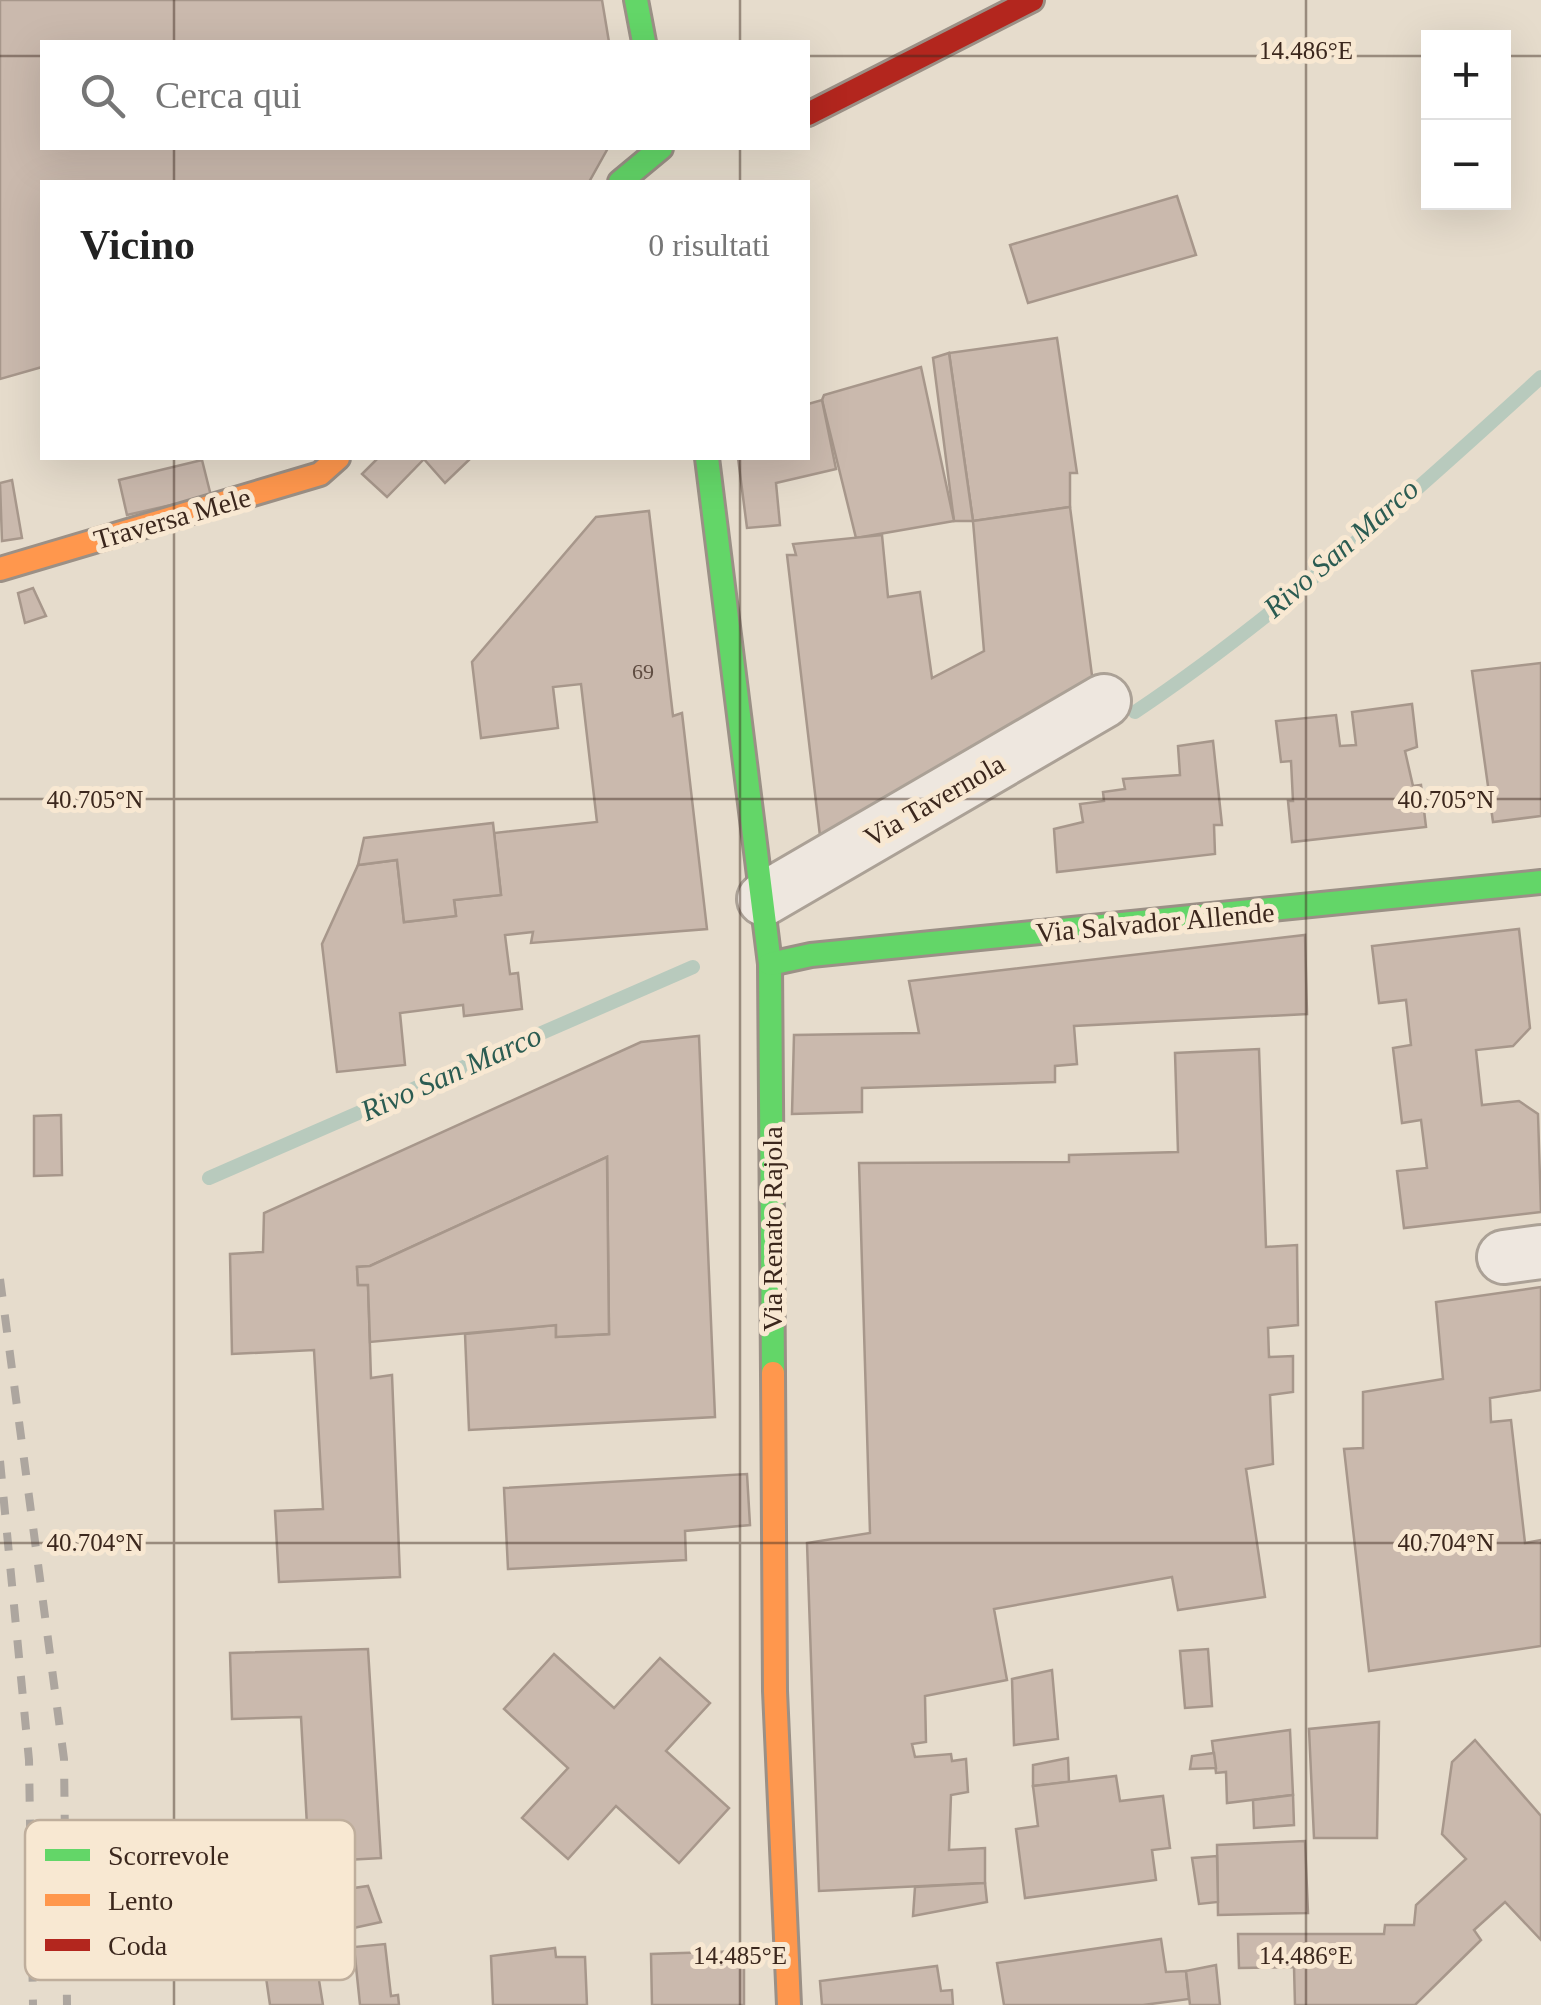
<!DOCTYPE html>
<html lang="it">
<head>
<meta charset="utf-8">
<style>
	:root { --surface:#fff; --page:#f6f6f6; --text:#222; --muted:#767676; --line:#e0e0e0 }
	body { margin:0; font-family:"Times New Roman",serif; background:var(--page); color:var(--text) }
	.controls { position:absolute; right:30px; top:30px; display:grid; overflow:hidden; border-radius:0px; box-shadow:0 10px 40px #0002 }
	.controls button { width:90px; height:90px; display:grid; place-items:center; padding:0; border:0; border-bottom:2px solid var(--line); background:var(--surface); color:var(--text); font:50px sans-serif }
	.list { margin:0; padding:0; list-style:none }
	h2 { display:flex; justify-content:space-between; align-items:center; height:130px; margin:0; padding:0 40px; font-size:42px }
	h2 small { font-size:32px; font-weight:400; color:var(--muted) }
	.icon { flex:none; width:55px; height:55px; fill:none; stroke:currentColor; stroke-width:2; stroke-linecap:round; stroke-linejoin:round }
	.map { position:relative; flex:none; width:1541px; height:2005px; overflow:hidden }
	.search { position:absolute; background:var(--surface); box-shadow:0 10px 40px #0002; left:40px; top:40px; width:770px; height:110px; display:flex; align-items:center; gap:25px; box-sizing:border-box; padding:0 35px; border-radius:0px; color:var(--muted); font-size:38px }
	.panel { position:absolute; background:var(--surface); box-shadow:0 10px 40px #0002; left:40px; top:180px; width:770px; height:280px; border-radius:0px }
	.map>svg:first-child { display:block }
</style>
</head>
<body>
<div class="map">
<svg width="1541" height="2005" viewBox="0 0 1541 2005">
	<rect width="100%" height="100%" fill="#e6dccc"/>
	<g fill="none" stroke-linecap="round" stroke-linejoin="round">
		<!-- stream -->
		<g stroke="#b8cabd" stroke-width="14">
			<path d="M 1135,712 C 1277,617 1415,492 1541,377"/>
			<path d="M 209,1178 L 693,967"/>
		</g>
	</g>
	<!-- building -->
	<g fill="#cab9ad" stroke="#a7978b" stroke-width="2.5">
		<path d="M 0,0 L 602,0 L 609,42 L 42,42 L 42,148 L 608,148 L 589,182 L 42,182 L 42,367 L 0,379 Z"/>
		<path d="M 1177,196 L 1196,255 L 1028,303 L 1010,245 Z"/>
		<path d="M 1057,338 L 1077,473 L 1070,473 L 1070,507 L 973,521 L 949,353 Z"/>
		<path d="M 949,353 L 973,521 L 954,521 L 933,358 Z"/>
		<path d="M 921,367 L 954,521 L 856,538 L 822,400 L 824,395 Z"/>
		<path d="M 822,400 L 836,469 L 776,483 L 780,525 L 747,528 L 738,458 L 808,458 L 808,404 Z"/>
		<path d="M 378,458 L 423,458 L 424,459 L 387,497 L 362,474 Z"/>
		<path d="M 423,458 L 471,458 L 445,483 Z"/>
		<path d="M 202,460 L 211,496 L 127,515 L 119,480 Z"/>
		<path d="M 12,480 L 22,538 L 2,541 L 0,483 Z"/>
		<path d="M 1070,507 L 1093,683 L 820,836 L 787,555 L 796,555 L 793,544 L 882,535 L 888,597 L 920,592 L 932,678 L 984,651 L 973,521 Z"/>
		<path d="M 649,511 L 673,716 L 682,713 L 707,929 L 531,943 L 533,932 L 505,935 L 510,974 L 518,973 L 522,1009 L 464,1016 L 463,1005 L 400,1013 L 405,1065 L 337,1072 L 322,944 L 358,865 L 397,860 L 404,922 L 456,916 L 454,900 L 501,895 L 494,833 L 597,822 L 581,684 L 553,687 L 558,728 L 481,738 L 472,662 L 596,517 Z"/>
		<path d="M 33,588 L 46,616 L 25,623 L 18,593 Z"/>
		<path d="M 1541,663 L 1541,816 L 1493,822 L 1472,671 Z"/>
		<path d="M 1412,704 L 1417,747 L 1405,751 L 1413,786 L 1421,785 L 1426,827 L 1292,842 L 1288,801 L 1293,801 L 1291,761 L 1281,762 L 1276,721 L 1336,715 L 1340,746 L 1356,745 L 1352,712 Z"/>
		<path d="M 1213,741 L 1222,825 L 1214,825 L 1215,854 L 1057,872 L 1054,829 L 1083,822 L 1080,804 L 1104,801 L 1103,792 L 1125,789 L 1123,779 L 1180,775 L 1178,746 Z"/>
		<path d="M 493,823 L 501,895 L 454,900 L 456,916 L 404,922 L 397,860 L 358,865 L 364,838 Z"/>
		<path d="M 1519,929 L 1530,1028 L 1513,1046 L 1476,1050 L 1482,1105 L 1519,1101 L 1538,1114 L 1541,1212 L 1404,1228 L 1397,1171 L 1427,1168 L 1421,1120 L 1402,1123 L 1393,1048 L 1411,1045 L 1406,1000 L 1379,1003 L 1372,946 Z"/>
		<path d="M 1305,935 L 1307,1014 L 1074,1026 L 1077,1064 L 1055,1066 L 1055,1082 L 862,1088 L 862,1112 L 792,1114 L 794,1035 L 919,1033 L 909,981 Z"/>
		<path d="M 699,1036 L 715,1417 L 469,1430 L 465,1334 L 556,1325 L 556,1337 L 609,1334 L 607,1157 L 370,1266 L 357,1267 L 358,1285 L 368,1285 L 371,1378 L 392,1375 L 400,1577 L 279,1582 L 275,1511 L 323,1509 L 314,1350 L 232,1354 L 230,1254 L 263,1252 L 264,1213 L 641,1042 Z"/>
		<path d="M 1259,1049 L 1266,1247 L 1297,1245 L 1298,1325 L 1268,1328 L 1269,1357 L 1293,1356 L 1293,1392 L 1270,1395 L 1273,1464 L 1246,1469 L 1265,1597 L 1178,1610 L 1172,1577 L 994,1609 L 1007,1680 L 925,1696 L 926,1742 L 912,1744 L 915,1757 L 951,1754 L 952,1761 L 966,1759 L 968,1792 L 951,1795 L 949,1850 L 985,1848 L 985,1883 L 819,1891 L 807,1543 L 870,1533 L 859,1163 L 1069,1162 L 1069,1155 L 1178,1152 L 1175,1053 Z"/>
		<path d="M 61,1115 L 62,1175 L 34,1176 L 34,1116 Z"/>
		<path d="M 607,1157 L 609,1334 L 556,1337 L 556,1325 L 370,1342 L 368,1285 L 358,1285 L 357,1267 L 370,1266 Z"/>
		<path d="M 1541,1287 L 1541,1390 L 1490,1398 L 1491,1422 L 1511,1420 L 1525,1543 L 1541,1540 L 1541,1646 L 1369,1671 L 1344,1449 L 1363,1448 L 1363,1392 L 1443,1379 L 1436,1302 Z"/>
		<path d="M 747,1474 L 750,1525 L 685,1531 L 686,1560 L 508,1569 L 504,1488 Z"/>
		<path d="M 368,1649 L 381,1858 L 309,1862 L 301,1717 L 232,1719 L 230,1653 Z"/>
		<path d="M 1208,1649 L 1212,1706 L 1185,1708 L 1180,1651 Z"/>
		<path d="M 554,1654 L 614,1708 L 660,1658 L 710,1703 L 666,1751 L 729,1808 L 679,1863 L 616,1806 L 568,1859 L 522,1818 L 568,1768 L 504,1709 Z"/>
		<path d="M 1052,1670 L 1058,1739 L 1014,1745 L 1012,1679 Z"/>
		<path d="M 1379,1722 L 1377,1838 L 1314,1838 L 1309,1729 Z"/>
		<path d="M 1290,1730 L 1293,1795 L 1227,1803 L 1226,1772 L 1216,1773 L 1212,1741 Z"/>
		<path d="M 1475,1740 L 1541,1816 L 1541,1940 L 1505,1902 L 1474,1930 L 1481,1940 L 1415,2005 L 1295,2005 L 1294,1967 L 1239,1968 L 1238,1934 L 1384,1934 L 1385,1925 L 1414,1925 L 1416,1905 L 1466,1859 L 1442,1834 L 1452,1762 Z"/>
		<path d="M 1214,1753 L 1216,1768 L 1190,1769 L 1192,1756 Z"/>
		<path d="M 1068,1758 L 1069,1782 L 1033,1786 L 1033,1765 Z"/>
		<path d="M 1116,1776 L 1120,1801 L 1163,1796 L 1170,1848 L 1152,1850 L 1156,1880 L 1025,1898 L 1016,1829 L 1038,1826 L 1033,1786 Z"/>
		<path d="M 1293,1795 L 1294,1825 L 1254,1828 L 1253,1800 Z"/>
		<path d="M 1305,1841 L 1308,1913 L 1218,1915 L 1217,1845 Z"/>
		<path d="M 1217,1856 L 1218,1902 L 1199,1904 L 1192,1858 Z"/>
		<path d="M 985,1883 L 987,1902 L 913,1916 L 915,1887 Z"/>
		<path d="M 368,1886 L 381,1922 L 312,1937 L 323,2005 L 270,2005 L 255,1902 Z"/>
		<path d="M 1161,1939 L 1166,1972 L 1186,1971 L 1189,1999 L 1143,2005 L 1004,2005 L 997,1963 Z"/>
		<path d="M 385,1944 L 391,1996 L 398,1995 L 399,2005 L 360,2005 L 354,1947 Z"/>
		<path d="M 555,1948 L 556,1957 L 585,1957 L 587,2005 L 493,2005 L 491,1956 Z"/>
		<path d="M 744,1951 L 744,2005 L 652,2005 L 651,1954 Z"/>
		<path d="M 1216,1965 L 1220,2005 L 1190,2005 L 1186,1971 Z"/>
		<path d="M 937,1966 L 941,1991 L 952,1990 L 953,2005 L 822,2005 L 820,1981 Z"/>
	</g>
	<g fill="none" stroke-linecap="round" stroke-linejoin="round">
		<defs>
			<g id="street">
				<path d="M 764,899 L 1104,701"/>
				<path d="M 1504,1257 L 1541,1252"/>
			</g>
			<g id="fast">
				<path d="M 636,0 L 644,42"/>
				<path d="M 620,182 L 661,148"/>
				<path d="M 707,458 L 770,964 L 773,1373"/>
				<path d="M 770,964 L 811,955 L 1541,882"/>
			</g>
			<g id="slow">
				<path d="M 0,569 L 320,474 L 338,458"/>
				<path d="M 773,1373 L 775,1691 L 789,2005"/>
			</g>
			<path id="jam" d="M 808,114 L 1032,0"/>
		</defs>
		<!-- street casing -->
		<use href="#street" stroke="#aba196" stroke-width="58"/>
		<!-- fast casing -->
		<use href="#fast" stroke="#9b9086" stroke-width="28"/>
		<!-- slow casing -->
		<use href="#slow" stroke="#9b9086" stroke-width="28"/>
		<!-- jam casing -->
		<use href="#jam" stroke="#9b9086" stroke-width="28"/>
		<!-- street -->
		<use href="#street" stroke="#eee7df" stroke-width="52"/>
		<!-- fast -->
		<use href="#fast" stroke="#63d668" stroke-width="22"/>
		<!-- slow -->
		<use href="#slow" stroke="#ff974d" stroke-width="22"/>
		<!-- jam -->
		<use href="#jam" stroke="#b3261e" stroke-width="22"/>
		<!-- rail -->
		<g stroke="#ada69f" stroke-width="8" stroke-dasharray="18 18" stroke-linecap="butt">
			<path d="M 0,1279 L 64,1759 L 67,2005"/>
			<path d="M 0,1461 L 29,1760 L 33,2005"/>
		</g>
	</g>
	<!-- ticks -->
	<path fill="none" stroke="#3b271d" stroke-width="2.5" stroke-opacity="0.45" d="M 174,0 L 174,42M 740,0 L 740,42M 1306,0 L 1306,2005M 0,56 L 42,56M 808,56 L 1428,56M 1504,56 L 1541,56M 174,148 L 174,182M 740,148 L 740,182M 174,458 L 174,2005M 740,458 L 740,2005M 0,799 L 1541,799M 0,1543 L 1541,1543"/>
	<g text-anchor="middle" stroke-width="10" stroke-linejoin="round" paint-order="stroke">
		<!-- number labels -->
		<g font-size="22" fill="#5f4c41">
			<text x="643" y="679">69</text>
		</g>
		<!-- street labels -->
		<g font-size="28" fill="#3b271d" stroke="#f8e8d2">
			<text transform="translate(172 518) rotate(-16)" y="10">Traversa Mele</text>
			<text transform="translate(934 800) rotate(-30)" y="10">Via Tavernola</text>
			<text transform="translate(1155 922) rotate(-5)" y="10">Via Salvador Allende</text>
			<text transform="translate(772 1229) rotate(-90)" y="10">Via Renato Rajola</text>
		</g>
		<!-- water labels -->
		<g font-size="30" font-style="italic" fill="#2b5c52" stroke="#f8e8d2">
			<text transform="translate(1341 548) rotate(-41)" y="10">Rivo San Marco</text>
			<text transform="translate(451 1073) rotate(-24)" y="10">Rivo San Marco</text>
		</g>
	</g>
	<!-- legend -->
	<rect x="25" y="1820" width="330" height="160" rx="15" fill="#f8e8d2" stroke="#bfae9c" stroke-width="2.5"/>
	<rect x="45" y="1849" width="45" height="12" fill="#63d668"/>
	<rect x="45" y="1894" width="45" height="12" fill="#ff974d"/>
	<rect x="45" y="1939" width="45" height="12" fill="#b3261e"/>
	<g font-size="28" fill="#3b271d">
		<text x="108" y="1865">Scorrevole</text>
		<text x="108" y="1910">Lento</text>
		<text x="108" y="1955">Coda</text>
	</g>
	<g font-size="25" text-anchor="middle" fill="#3b271d" stroke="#f8e8d2" stroke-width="10" stroke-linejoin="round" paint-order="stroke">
		<text x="1306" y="59">14.486°E</text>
		<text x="95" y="808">40.705°N</text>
		<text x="1446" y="808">40.705°N</text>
		<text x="95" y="1551">40.704°N</text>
		<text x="1446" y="1551">40.704°N</text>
		<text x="740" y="1964">14.485°E</text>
		<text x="1306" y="1964">14.486°E</text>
	</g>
</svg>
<div class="controls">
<button>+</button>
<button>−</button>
</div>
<div class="search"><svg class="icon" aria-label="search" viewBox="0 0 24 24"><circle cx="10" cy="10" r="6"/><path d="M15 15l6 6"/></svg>Cerca qui</div>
<section class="panel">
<h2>Vicino<small>0 risultati</small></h2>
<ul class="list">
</ul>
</section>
</div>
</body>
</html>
